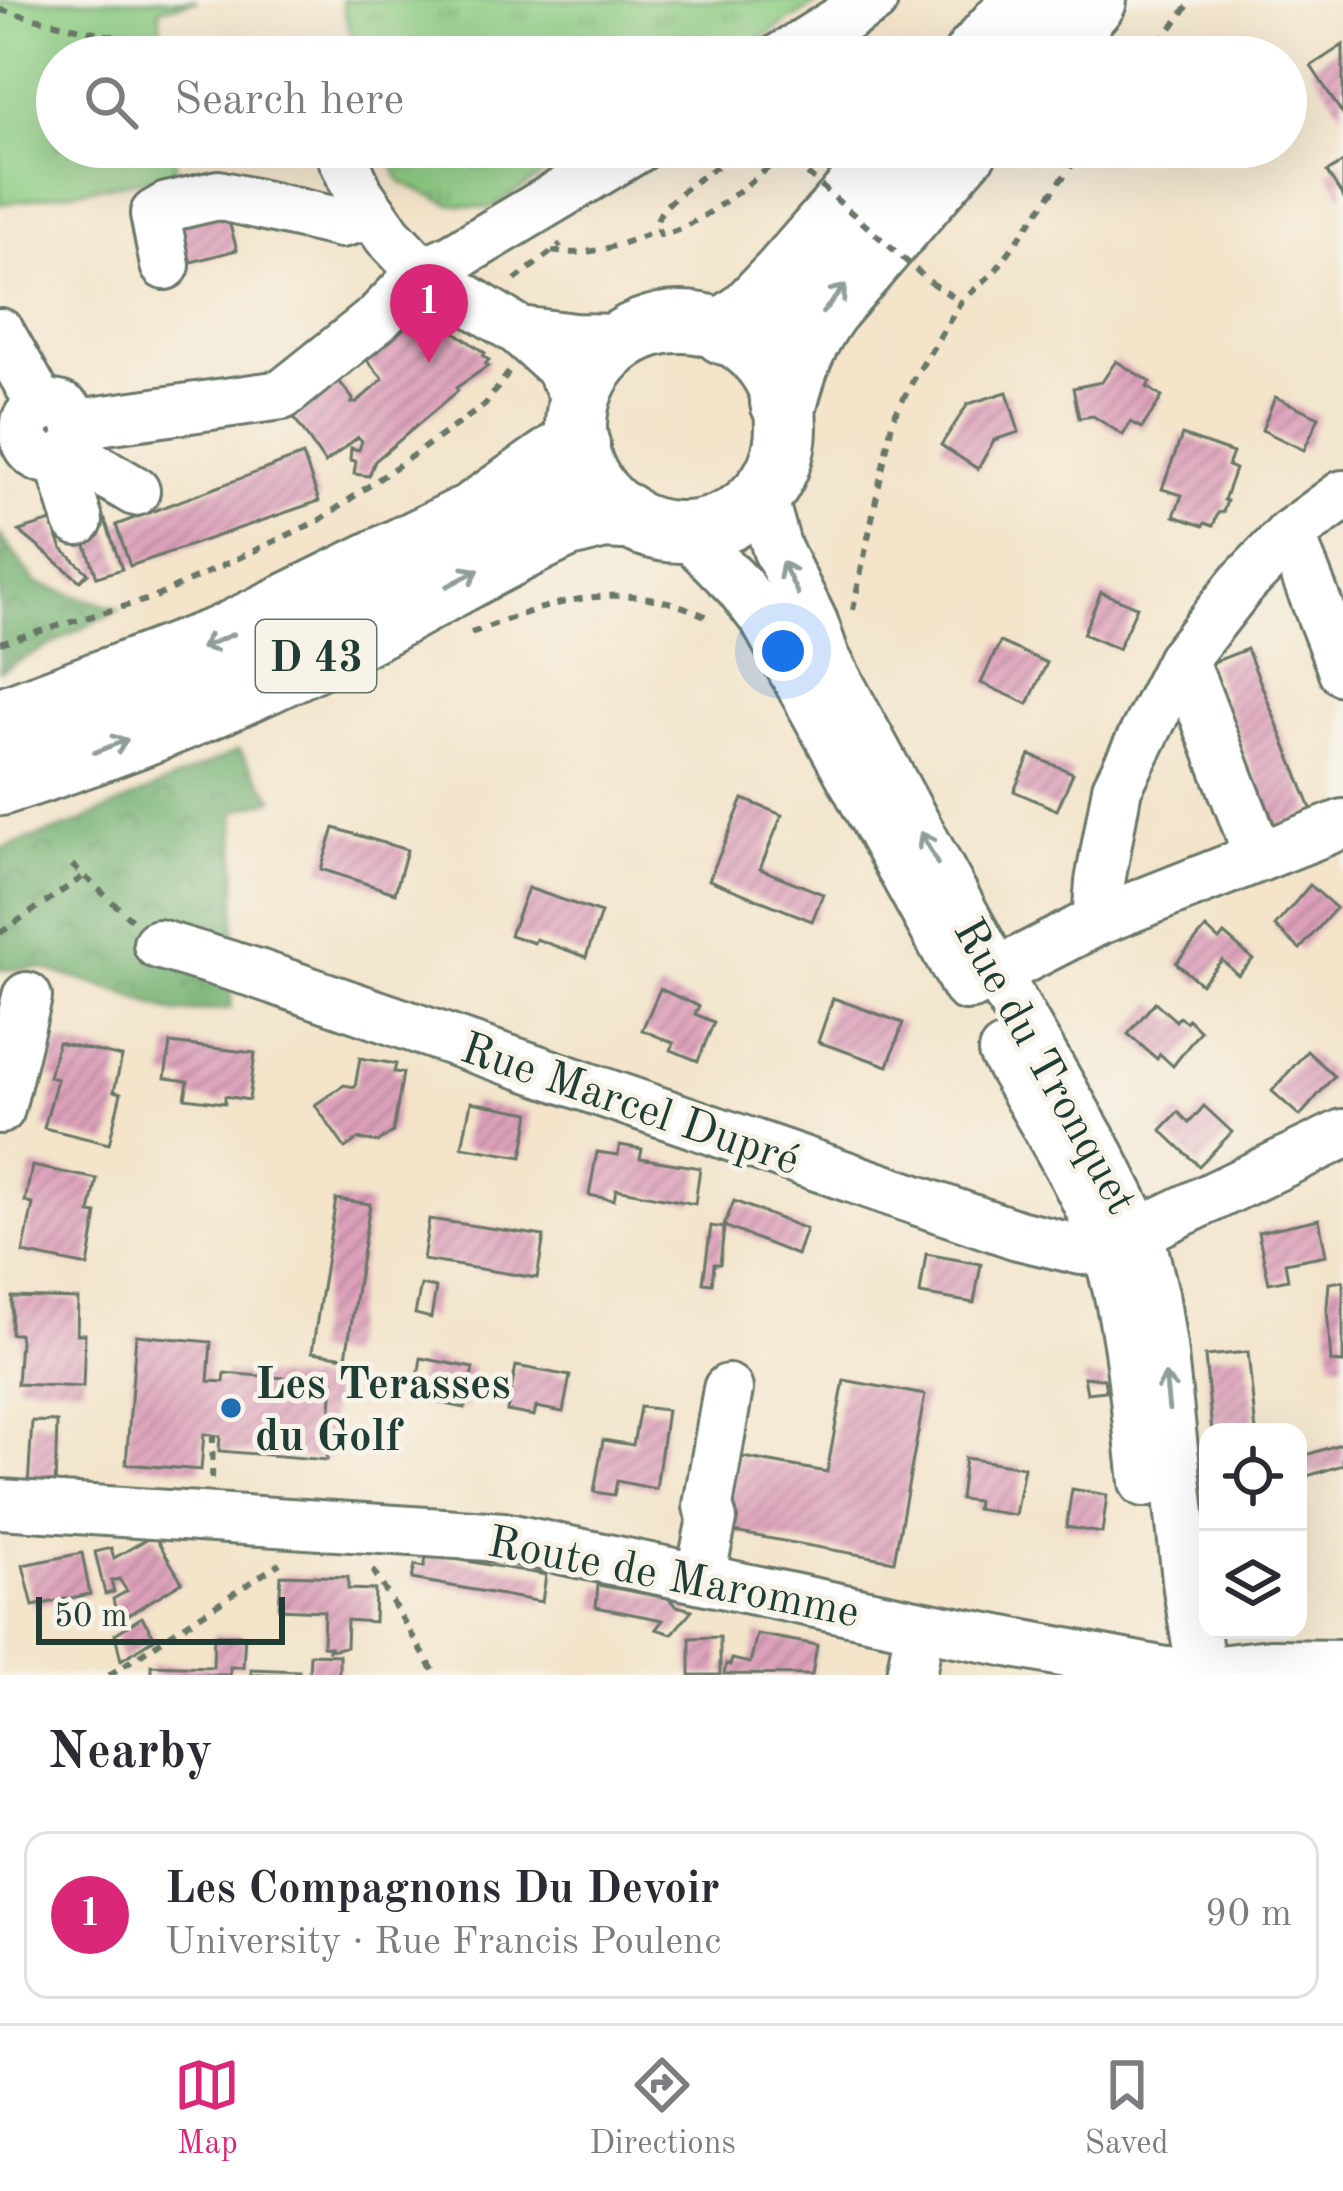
<!DOCTYPE html>
<html lang="en">
<head>
<meta charset="utf-8">
<style>
	:root { --surface:#fff; --page:#f7f7f7; --text:#2b2b33; --muted:#7c7c81; --line:#e1e1e2; --accent:#db2777 }
	body { margin:0; font-family:"Old Standard TT",serif; background:var(--page); color:var(--text) }
	.controls { position:absolute; right:36px; bottom:36px; display:grid; overflow:hidden; border-radius:24px; box-shadow:0 12px 48px #0002 }
	.controls button { width:108px; height:108px; display:grid; place-items:center; padding:0; border:0; border-bottom:3px solid var(--line); background:var(--surface); color:var(--text); font:60px sans-serif }
	.scale { position:absolute; left:36px; bottom:30px; width:249px; box-sizing:border-box; padding-left:12px; border:6px solid #1f3d34; border-top:0; font-size:33px; line-height:42px; white-space:nowrap; color:#1f3d34; -webkit-text-stroke:9px #f7f3e8; paint-order:stroke }
	.you { position:absolute; left:783px; top:651px; width:42px; height:42px; margin:-30px; border:9px solid #fff; border-radius:50%; background:#1a73e8; box-shadow:0 0 0 18px #1a73e833 }
	.badge { display:grid; place-items:center; width:78px; height:78px; border-radius:50%; background:var(--accent); color:#fff; font-size:39px; font-weight:700 }
	.pin { position:absolute; translate:-50% -99px; filter:drop-shadow(0 3px 6px #0008) }
	.pin::after { content:''; position:absolute; top:63px; width:42px; height:36px; background:inherit; clip-path:polygon(0 0,100% 0,50% 100%) }
	.list { margin:0; padding:0; list-style:none }
	h2 { display:flex; justify-content:space-between; align-items:center; height:156px; margin:0; padding:0 48px; font-size:51px }
	h2 small { font-size:39px; font-weight:400; color:var(--muted) }
	.list li { display:grid; grid-template-columns:78px 1fr auto; gap:36px; align-items:center; box-sizing:border-box; height:168px; margin:0 24px 24px; padding:0 24px; border:3px solid var(--line); border-radius:24px }
	.list b { display:block; font-size:45px; white-space:nowrap }
	.list p { margin:0; font-size:39px; white-space:nowrap; color:var(--muted) }
	.list em { font-size:39px; font-style:normal; color:var(--muted) }
	.icon { flex:none; width:66px; height:66px; fill:none; stroke:currentColor; stroke-width:2; stroke-linecap:round; stroke-linejoin:round }
	.map { position:relative; flex:none; width:1343px; height:1675px; overflow:hidden }
	.search { position:absolute; background:var(--surface); box-shadow:0 12px 48px #0002; left:36px; right:36px; top:36px; height:132px; display:flex; align-items:center; gap:30px; box-sizing:border-box; padding:0 42px; border-radius:66px; color:var(--muted); font-size:45px }
	.sheet { height:348px; background:var(--surface) }
	nav { display:flex; justify-content:space-around; align-items:center; box-sizing:border-box; height:168px; border-top:3px solid var(--line); background:var(--surface); font-size:33px; color:var(--muted) }
	nav a { display:grid; justify-items:center; gap:6px }
	nav .on { color:var(--accent) }
	.map>svg:first-child { display:block }
</style>
</head>
<body>
<div class="map">
<svg width="1343" height="1675" viewBox="0 0 1343 1675">
	<defs>
		<pattern id="grass-tufts" width="24" height="20" patternUnits="userSpaceOnUse" patternTransform="scale(3)"><rect width="24" height="20" fill="#8fce85"/><path d="M3 7l-1-3M5 7V3M7 7l1-3M15 17l-1-3M17 17v-4M19 17l1-3" fill="none" stroke="#74a86e"/></pattern>
		<pattern id="forest-crowns" width="20" height="18" patternUnits="userSpaceOnUse" patternTransform="scale(3)"><rect width="20" height="18" fill="#73b172"/><path d="M2 6a3 3 0 1 1 6 0M12 15a3 3 0 1 1 6 0" fill="none" stroke="#5e915e"/></pattern>
		<pattern id="building-hatch" width="6" height="6" patternUnits="userSpaceOnUse" patternTransform="scale(3)"><rect width="6" height="6" fill="#dea1bb"/><path d="M-1 1l2-2M0 6l6-6M5 7l2-2" fill="none" stroke="#b38499"/></pattern>
	</defs>
	<rect width="100%" height="100%" fill="#f7f3e8"/>
	<filter id="ink" filterUnits="userSpaceOnUse"><feTurbulence type="fractalNoise" baseFrequency=".00833" numOctaves="2"/><feDisplacementMap in="SourceGraphic" scale="24" xChannelSelector="R" yChannelSelector="G"/><feConvolveMatrix kernelMatrix="1 2 1 2 8 2 1 2 1" color-interpolation-filters="sRGB"/></filter>
	<filter id="wash" filterUnits="userSpaceOnUse"><feTurbulence type="fractalNoise" baseFrequency=".004" numOctaves="4" result="noise"/><feDisplacementMap in="SourceGraphic" scale="48" xChannelSelector="R" yChannelSelector="G"/><feGaussianBlur stdDeviation="2.7" result="paint"/><feColorMatrix in="noise" values="0 0 0 0 0 0 0 0 0 0 0 0 0 0 0 0 0 1.4 0 .05"/><feComposite in="paint" operator="in"/></filter>
	<g filter="url(#wash)">
		<rect width="100%" height="100%" fill="#f3e4ca"/>
		<!-- grass -->
		<g fill="url(#grass-tufts)" stroke="#57865c" stroke-width="3">
			<path d="M 342,0 L 822,0 L 731,57 L 355,57 Z"/>
			<path d="M 384,147 L 587,147 L 490,208 L 450,204 L 401,182 Z"/>
		</g>
		<!-- forest -->
		<g fill="url(#forest-crowns)" stroke="#497753" stroke-width="3">
			<path d="M 0,535 L 36,583 L 119,609 L 0,671 Z"/>
			<path d="M 239,750 L 274,799 L 235,811 L 236,885 L 231,1008 L 175,1013 L 111,989 L 41,968 L 0,970 L 0,849 L 73,825 Z"/>
		</g>
		<!-- park -->
		<path fill="#8fce85" stroke="#57865c" stroke-width="3" d="M 0,0 L 197,0 L 159,9 L 163,57 L 57,57 L 57,147 L 174,147 L 176,174 L 0,204 Z"/>
		<g id="blocks">
			<!-- building -->
			<g fill="url(#building-hatch)">
				<path d="M 1343,45 L 1343,115 L 1311,66 Z"/>
				<path d="M 1343,162 L 1343,197 L 1327,172 Z"/>
				<path d="M 224,204 L 237,250 L 184,264 L 171,218 Z"/>
				<path d="M 424,311 L 485,353 L 483,356 L 489,360 L 485,364 L 488,366 L 456,388 L 458,391 L 375,461 L 369,476 L 354,474 L 356,461 L 350,460 L 351,448 L 359,450 L 362,441 L 358,437 L 325,463 L 293,416 L 307,406 L 311,392 L 323,394 L 339,381 L 353,399 L 352,403 L 356,403 L 383,379 L 366,359 Z"/>
				<path d="M 1116,361 L 1150,382 L 1147,387 L 1162,397 L 1142,428 L 1131,422 L 1123,435 L 1093,416 L 1079,418 L 1073,388 L 1102,382 Z"/>
				<path d="M 1007,392 L 1019,432 L 994,440 L 978,469 L 941,445 L 968,404 Z"/>
				<path d="M 1275,397 L 1319,417 L 1304,450 L 1262,430 Z"/>
				<path d="M 1182,435 L 1233,453 L 1228,466 L 1235,469 L 1224,500 L 1227,501 L 1223,512 L 1218,513 L 1213,526 L 1205,523 L 1203,526 L 1174,516 L 1182,495 L 1162,489 Z"/>
				<path d="M 303,455 L 319,501 L 130,566 L 116,525 Z"/>
				<path d="M 105,520 L 122,569 L 97,577 L 80,529 Z"/>
				<path d="M 51,521 L 62,549 L 88,573 L 80,581 L 19,531 Z"/>
				<path d="M 1101,592 L 1137,607 L 1118,649 L 1083,634 Z"/>
				<path d="M 1000,642 L 1047,663 L 1028,704 L 981,683 Z"/>
				<path d="M 1247,649 L 1312,811 L 1275,826 L 1260,788 L 1252,791 L 1253,783 L 1257,781 L 1228,708 L 1224,710 L 1221,702 L 1225,701 L 1211,663 Z"/>
				<path d="M 1030,755 L 1073,773 L 1057,810 L 1014,791 Z"/>
				<path d="M 743,799 L 782,815 L 760,869 L 823,894 L 812,921 L 709,880 Z"/>
				<path d="M 334,828 L 407,850 L 395,893 L 321,869 Z"/>
				<path d="M 1310,885 L 1336,908 L 1300,949 L 1275,926 Z"/>
				<path d="M 528,888 L 601,913 L 586,957 L 536,939 L 534,943 L 510,935 Z"/>
				<path d="M 1206,928 L 1219,940 L 1224,934 L 1253,959 L 1238,975 L 1222,960 L 1201,984 L 1176,963 Z"/>
				<path d="M 660,989 L 699,1006 L 695,1014 L 714,1022 L 698,1061 L 671,1050 L 674,1043 L 642,1030 Z"/>
				<path d="M 833,998 L 903,1023 L 888,1066 L 818,1042 Z"/>
				<path d="M 1155,1002 L 1176,1021 L 1179,1017 L 1186,1022 L 1188,1019 L 1200,1031 L 1173,1066 L 1160,1054 L 1157,1059 L 1128,1034 Z"/>
				<path d="M 58,1042 L 122,1057 L 114,1091 L 121,1093 L 109,1144 L 44,1128 L 57,1079 L 49,1077 Z"/>
				<path d="M 170,1043 L 255,1053 L 249,1100 L 225,1096 L 225,1103 L 185,1098 L 188,1081 L 165,1078 Z"/>
				<path d="M 1307,1051 L 1334,1076 L 1300,1116 L 1272,1091 Z"/>
				<path d="M 360,1058 L 396,1064 L 394,1072 L 403,1073 L 393,1132 L 378,1142 L 358,1139 L 345,1148 L 315,1105 L 344,1085 L 355,1087 Z"/>
				<path d="M 471,1102 L 530,1113 L 522,1157 L 462,1147 Z"/>
				<path d="M 1204,1106 L 1232,1132 L 1199,1166 L 1161,1130 L 1178,1112 L 1189,1123 Z"/>
				<path d="M 620,1145 L 642,1149 L 640,1158 L 700,1168 L 695,1204 L 616,1189 L 614,1200 L 589,1195 L 597,1152 L 618,1155 Z"/>
				<path d="M 32,1166 L 97,1179 L 90,1213 L 97,1214 L 88,1266 L 23,1253 L 33,1204 L 25,1202 Z"/>
				<path d="M 336,1199 L 370,1204 L 346,1357 L 312,1352 Z"/>
				<path d="M 734,1201 L 806,1229 L 797,1255 L 724,1226 Z"/>
				<path d="M 429,1219 L 544,1236 L 537,1278 L 423,1260 Z"/>
				<path d="M 1319,1219 L 1326,1255 L 1285,1263 L 1288,1279 L 1269,1283 L 1258,1232 Z"/>
				<path d="M 711,1226 L 724,1228 L 720,1264 L 714,1264 L 712,1284 L 703,1283 Z"/>
				<path d="M 926,1254 L 981,1264 L 974,1303 L 920,1294 Z"/>
				<path d="M 1343,1281 L 1343,1363 L 1331,1362 L 1327,1307 L 1329,1283 Z"/>
				<path d="M 421,1285 L 436,1288 L 431,1318 L 415,1314 Z"/>
				<path d="M 12,1297 L 78,1299 L 77,1334 L 85,1334 L 83,1387 L 17,1384 L 20,1341 L 19,1334 L 11,1334 Z"/>
				<path d="M 136,1335 L 211,1342 L 208,1381 L 224,1382 L 225,1373 L 333,1382 L 327,1460 L 219,1451 L 220,1436 L 204,1434 L 201,1470 L 126,1464 Z"/>
				<path d="M 1248,1352 L 1256,1432 L 1212,1432 L 1205,1356 Z"/>
				<path d="M 421,1358 L 473,1368 L 465,1408 L 415,1398 Z"/>
				<path d="M 516,1366 L 570,1376 L 563,1412 L 536,1407 L 534,1416 L 507,1411 Z"/>
				<path d="M 1084,1377 L 1104,1379 L 1106,1391 L 1087,1393 Z"/>
				<path d="M 844,1380 L 925,1395 L 894,1561 L 723,1530 L 737,1456 L 827,1472 Z"/>
				<path d="M 640,1407 L 667,1410 L 656,1489 L 617,1481 L 614,1495 L 594,1492 L 603,1440 L 633,1445 Z"/>
				<path d="M 32,1421 L 57,1422 L 55,1489 L 28,1487 Z"/>
				<path d="M 1300,1441 L 1303,1456 L 1343,1443 L 1343,1465 L 1298,1479 Z"/>
				<path d="M 965,1458 L 1024,1467 L 1015,1515 L 976,1509 L 977,1501 L 960,1499 Z"/>
				<path d="M 1072,1489 L 1107,1495 L 1102,1533 L 1066,1527 Z"/>
				<path d="M 154,1535 L 182,1582 L 118,1621 L 113,1599 L 127,1591 L 119,1579 L 111,1581 L 114,1592 L 105,1594 L 95,1552 L 111,1548 L 114,1558 Z"/>
				<path d="M 82,1553 L 90,1594 L 33,1606 L 23,1565 Z"/>
				<path d="M 427,1554 L 546,1575 L 542,1602 L 412,1579 L 415,1565 L 424,1567 Z"/>
				<path d="M 281,1575 L 348,1577 L 348,1589 L 375,1590 L 374,1622 L 347,1620 L 346,1647 L 329,1650 L 330,1647 L 323,1646 L 324,1611 L 279,1609 Z"/>
				<path d="M 598,1585 L 668,1598 L 676,1606 L 692,1610 L 672,1634 L 656,1629 L 663,1620 L 596,1607 Z"/>
				<path d="M 142,1617 L 155,1638 L 121,1660 L 115,1634 Z"/>
				<path d="M 757,1634 L 817,1645 L 812,1675 L 724,1674 L 726,1664 L 730,1665 L 732,1659 L 750,1663 Z"/>
				<path d="M 214,1635 L 245,1635 L 243,1667 L 230,1667 L 230,1675 L 151,1675 L 151,1665 L 213,1667 Z"/>
				<path d="M 720,1637 L 720,1675 L 690,1675 L 690,1638 Z"/>
				<path d="M 310,1654 L 339,1655 L 339,1675 L 309,1675 Z"/>
				<path d="M 251,1669 L 299,1671 L 299,1675 L 251,1675 Z"/>
			</g>
		</g>
	</g>
	<g filter="url(#ink)">
		<use href="#blocks" fill-opacity="0" stroke="#697768" stroke-width="3"/>
		<g fill="none" stroke-linecap="round" stroke-linejoin="round">
			<defs>
				<g id="minor">
					<path d="M 782,57 L 873,0"/>
					<path d="M 338,147 L 359,194 L 388,236 L 422,272 L 519,331 L 559,367 L 578,401"/>
					<path d="M 165,265 L 155,214 L 167,207 L 218,195 L 341,223 L 373,214"/>
					<path d="M 519,331 L 574,338 L 622,339"/>
					<path d="M 0,333 L 42,407"/>
					<circle cx="51" cy="432" r="27"/>
					<path d="M 77,424 L 282,395 L 377,319 L 422,272 L 453,258 L 639,147"/>
					<path d="M 69,452 L 135,491"/>
					<path d="M 59,458 L 78,521"/>
					<path d="M 762,496 L 777,549 L 813,622 L 825,657 L 996,973 L 1101,1157 L 1139,1233 L 1154,1294 L 1162,1346 L 1188,1589 L 1202,1675"/>
					<path d="M 687,533 L 739,586 L 765,620 L 966,986"/>
					<path d="M 1290,534 L 1343,671"/>
					<path d="M 1181,661 L 1192,682 L 1259,857"/>
					<path d="M 1097,921 L 1343,824"/>
					<path d="M 158,944 L 255,973 L 1018,1235 L 1081,1250 L 1106,1248 L 1343,1134"/>
					<path d="M 972,985 L 1097,921 L 1100,882 L 1117,788 L 1181,661 L 1240,586 L 1290,534 L 1343,495"/>
					<path d="M 1003,1052 C 1038,1115 1084,1183 1107,1251 C 1131,1325 1135,1405 1144,1482"/>
					<path d="M 0,1109 L 27,997"/>
					<path d="M 0,1504 L 503,1537 L 920,1625 L 1166,1672 L 1201,1672 L 1270,1664 L 1343,1665"/>
					<path d="M 700,1578 L 712,1519 L 708,1506 L 728,1389"/>
					<path d="M 911,1675 L 920,1625"/>
				</g>
				<circle id="major" cx="681" cy="427" r="105"/>
				<g id="highway">
					<path d="M 977,57 L 1027,0"/>
					<path d="M 1043,57 L 1093,0"/>
					<path d="M 725,331 L 748,315 L 786,275 L 898,147"/>
					<path d="M 784,402 C 794,364 802,342 825,309 L 965,147"/>
					<path d="M 0,722 L 221,640 L 474,516 L 576,445"/>
					<path d="M 0,782 C 105,749 206,710 306,661 C 393,619 476,566 565,525 L 604,515 L 623,516"/>
				</g>
			</defs>
			<!-- minor casing -->
			<use href="#minor" stroke="#697768" stroke-width="54"/>
			<!-- major casing -->
			<use href="#major" stroke="#697768" stroke-width="66"/>
			<!-- highway casing -->
			<use href="#highway" stroke="#697768" stroke-width="72"/>
			<!-- path -->
			<g stroke="#697768" stroke-width="6" stroke-dasharray="9 9" stroke-linecap="butt">
				<path d="M 0,10 L 185,53"/>
				<path d="M 1150,57 L 1192,0"/>
				<path d="M 747,147 C 726,161 669,195 659,216 C 655,225 657,226 660,235 C 692,232 750,182 777,161 L 786,159 L 794,162"/>
				<path d="M 679,158 L 696,147"/>
				<path d="M 552,251 C 588,258 624,244 658,230"/>
				<path d="M 515,280 L 561,244"/>
				<path d="M 930,282 L 961,302"/>
				<path d="M 853,610 L 893,418 L 915,377 L 961,302 L 996,270 L 1085,147"/>
				<path d="M 471,633 C 555,601 625,575 711,619"/>
				<path d="M 0,643 L 153,598 L 320,520 L 485,405 L 509,372"/>
				<path d="M 72,865 L 131,919"/>
				<path d="M 0,933 L 84,876"/>
				<path d="M 212,1479 L 213,1435"/>
				<path d="M 373,1570 L 436,1675"/>
				<path d="M 109,1675 L 280,1563"/>
			</g>
			<!-- minor -->
			<use href="#minor" stroke="#fff" stroke-width="48"/>
			<!-- major -->
			<use href="#major" stroke="#fff" stroke-width="60"/>
			<!-- highway -->
			<use href="#highway" stroke="#fff" stroke-width="66"/>
			<!-- path-bridge -->
			<path stroke="#697768" stroke-width="6" stroke-dasharray="9 9" stroke-linecap="butt" d="M 794,162 L 930,282"/>
		</g>
		<!-- one-way arrows -->
		<defs><path id="oneway-shaft" d="M-6 0H5M1.5-3L5.5 0L1.5 3" fill="none" stroke-width="1.6" stroke-linecap="round" stroke-linejoin="round" transform="scale(3)"/></defs>
		<g stroke="#8f9e9a">
			<use href="#oneway-shaft" transform="translate(834 299) rotate(-50)"/>
			<use href="#oneway-shaft" transform="translate(463 578) rotate(-28)"/>
			<use href="#oneway-shaft" transform="translate(790 578) rotate(-116)"/>
			<use href="#oneway-shaft" transform="translate(217 641) rotate(157)"/>
			<use href="#oneway-shaft" transform="translate(111 746) rotate(-21)"/>
			<use href="#oneway-shaft" transform="translate(929 848) rotate(-118)"/>
			<use href="#oneway-shaft" transform="translate(1167 1392) rotate(-96)"/>
		</g>
	</g>
	<!-- markers -->
	<circle fill="#1f6fb2" stroke="#f7f3e8" stroke-width="4.5" cx="231" cy="1408" r="12"/>
	<g text-anchor="middle" stroke-width="10" stroke-linejoin="round" paint-order="stroke">
		<!-- shield labels -->
		<rect fill="#f7f3e8" stroke="#60746a" stroke-width="3" x="256" y="620" width="120" height="72" rx="9"/>
		<g font-size="42" font-weight="bold" fill="#1f3d34">
			<text x="316" y="671">D 43</text>
		</g>
		<!-- street labels -->
		<g font-size="45" fill="#1f3d34" stroke="#f7f3e8">
			<text transform="translate(1047 1065) rotate(61)" y="16">Rue du Tronquet</text>
			<text transform="translate(631 1102) rotate(19)" y="16">Rue Marcel Dupré</text>
			<text transform="translate(674 1575) rotate(11)" y="16">Route de Maromme</text>
		</g>
		<!-- poi labels -->
		<g font-size="45" font-weight="bold" fill="#1f3d34" stroke="#f7f3e8" text-anchor="start">
			<text x="255" y="1398">Les Terasses<tspan x="255" dy="52">du Golf</tspan></text>
		</g>
	</g>
</svg>
<div class="controls">
<button><svg class="icon" aria-label="locate" viewBox="0 0 24 24"><circle cx="12" cy="12" r="6"/><path d="M12 2v4M12 18v4M2 12h4M18 12h4"/></svg></button>
<button><svg class="icon" aria-label="layers" viewBox="0 0 24 24"><path d="M12 4l9 5-9 5-9-5zM3 14l9 5 9-5"/></svg></button>
</div>
<div class="scale">50 m</div>
<div class="you"></div>
<div class="pin badge" style="left:429px;top:363px">1</div>
<div class="search"><svg class="icon" aria-label="search" viewBox="0 0 24 24"><circle cx="10" cy="10" r="6"/><path d="M15 15l6 6"/></svg>Search here</div>
</div>
<section class="sheet">
<h2>Nearby<small></small></h2>
<ul class="list">
<li><span class="badge">1</span><div><b>Les Compagnons Du Devoir</b><p>University · Rue Francis Poulenc</p></div><em>90 m</em></li>
</ul>
</section>
<nav>
<a class="on"><svg class="icon" aria-label="map" viewBox="0 0 24 24"><path d="M3 6l6-2 6 2 6-2v14l-6 2-6-2-6 2zM9 4v14M15 6v14"/></svg>Map</a>
<a><svg class="icon" aria-label="directions" viewBox="0 0 24 24"><path d="M12 3l9 9-9 9-9-9zM9 14v-3h6M13 9l2 2-2 2"/></svg>Directions</a>
<a><svg class="icon" aria-label="saved" viewBox="0 0 24 24"><path d="M7 4h10v16l-5-4-5 4z"/></svg>Saved</a>
</nav>
</body>
</html>
